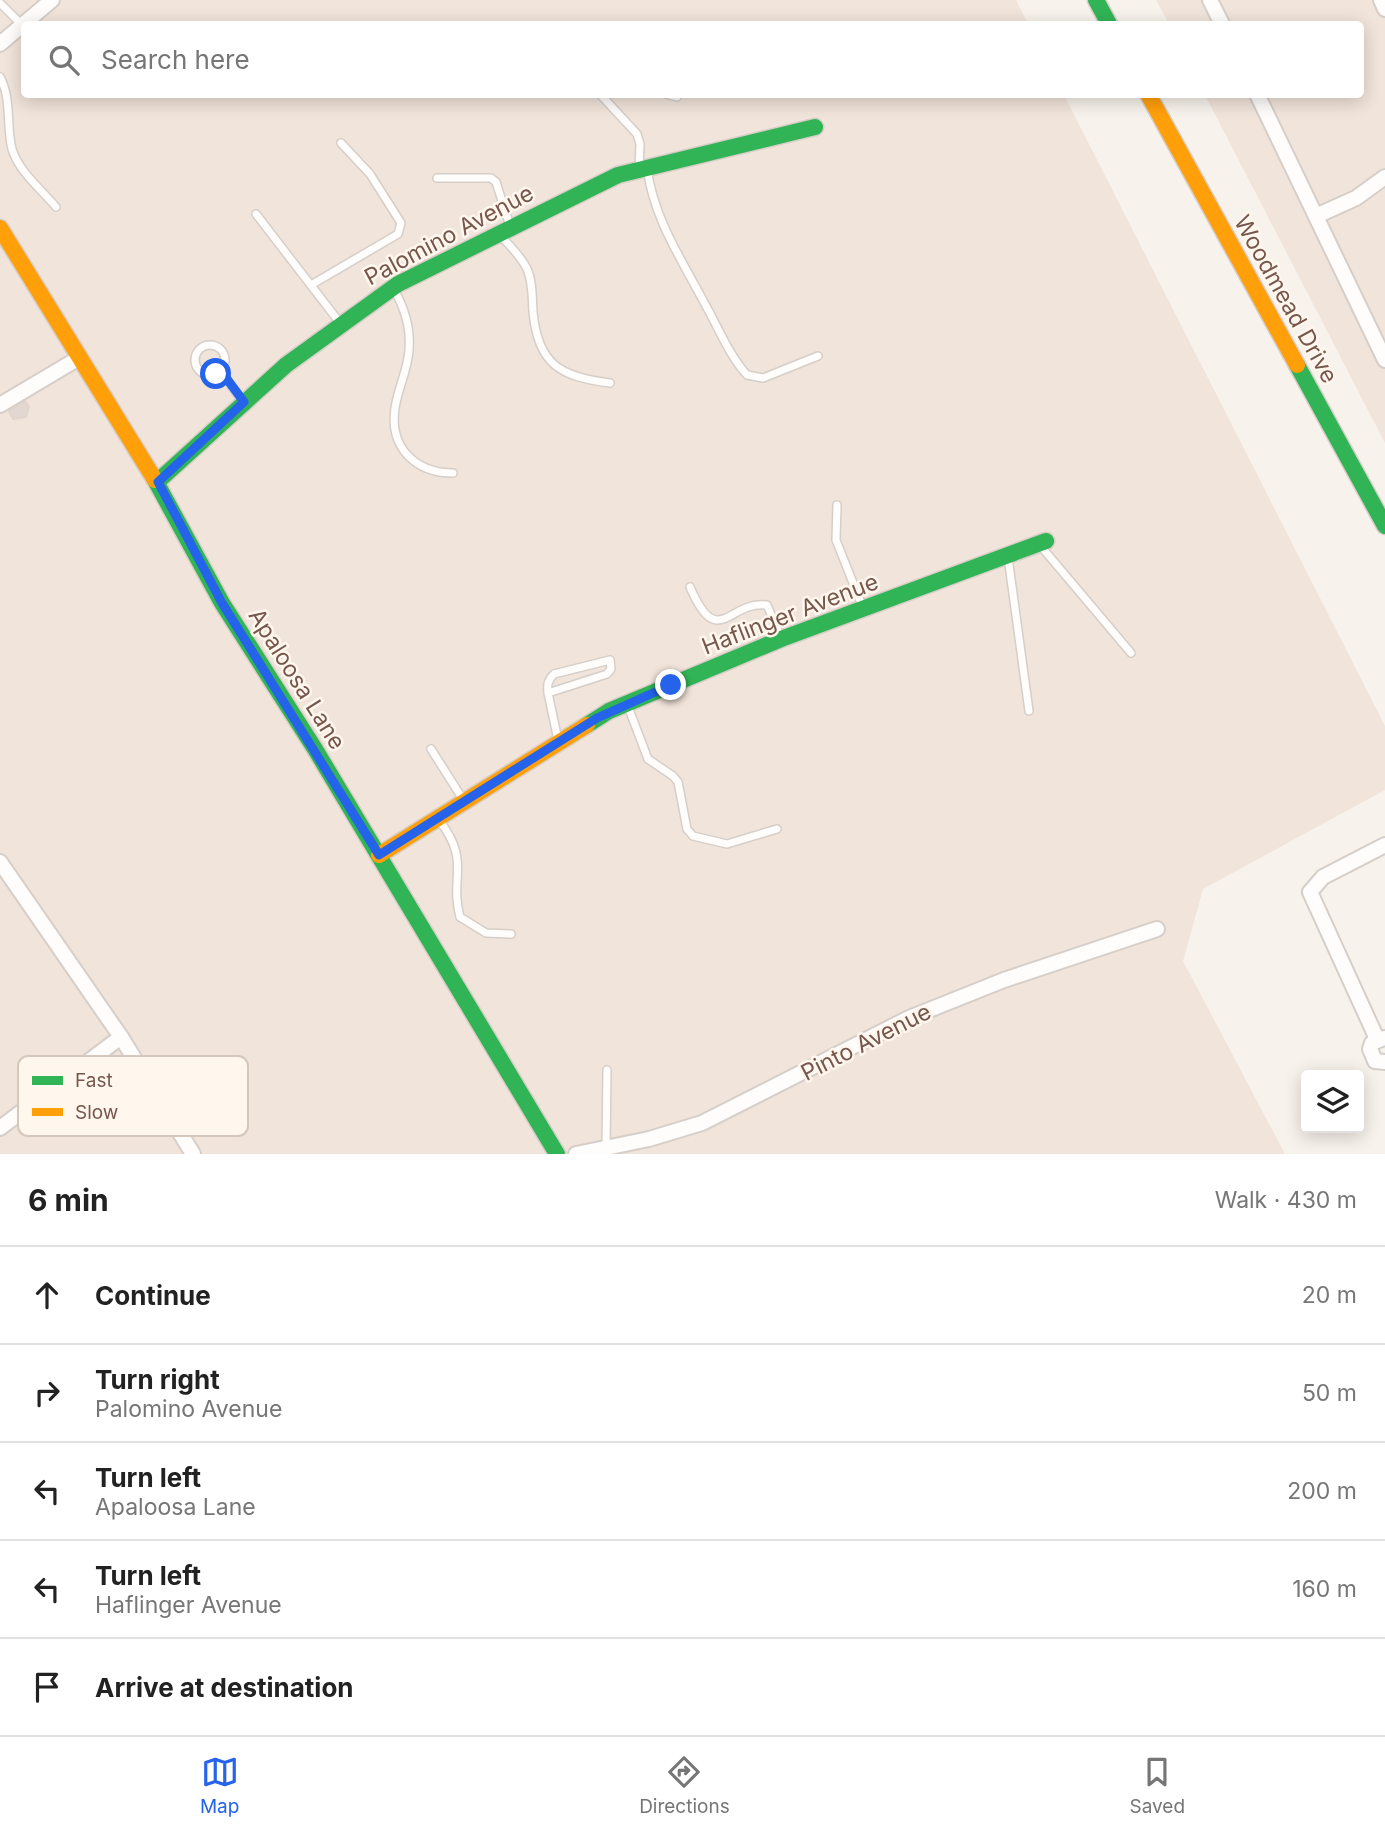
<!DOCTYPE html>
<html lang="en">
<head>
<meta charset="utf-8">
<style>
	:root { --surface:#fff; --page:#f2f2f2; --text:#222; --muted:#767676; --line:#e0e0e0; --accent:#2563eb }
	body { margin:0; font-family:Inter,sans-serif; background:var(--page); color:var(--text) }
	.controls { position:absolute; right:21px; bottom:21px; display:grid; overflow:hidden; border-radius:7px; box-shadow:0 4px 18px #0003 }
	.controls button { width:63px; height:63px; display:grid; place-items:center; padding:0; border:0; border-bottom:2px solid var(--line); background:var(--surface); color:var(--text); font:35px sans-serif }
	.stop { position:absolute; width:21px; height:21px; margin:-16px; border:5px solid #2563eb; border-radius:50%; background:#fff }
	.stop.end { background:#2563eb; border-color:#fff; box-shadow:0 2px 7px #0008 }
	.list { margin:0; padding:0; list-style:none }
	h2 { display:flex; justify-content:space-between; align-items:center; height:91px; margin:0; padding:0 28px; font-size:30px }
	h2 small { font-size:23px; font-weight:400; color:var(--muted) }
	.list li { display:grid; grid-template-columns:46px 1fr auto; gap:21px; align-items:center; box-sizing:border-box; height:98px; padding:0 28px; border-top:2px solid var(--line) }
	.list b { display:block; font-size:26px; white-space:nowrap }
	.list p { margin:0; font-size:23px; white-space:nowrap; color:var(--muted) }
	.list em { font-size:23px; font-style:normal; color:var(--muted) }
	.icon { flex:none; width:38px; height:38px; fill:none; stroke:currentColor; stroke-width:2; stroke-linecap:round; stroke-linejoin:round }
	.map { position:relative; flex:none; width:1385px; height:1154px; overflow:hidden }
	.search { position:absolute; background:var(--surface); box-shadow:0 4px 18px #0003; left:21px; right:21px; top:21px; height:77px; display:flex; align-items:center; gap:18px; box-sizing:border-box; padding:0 24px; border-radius:7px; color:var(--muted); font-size:26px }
	.sheet { height:581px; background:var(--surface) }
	nav { display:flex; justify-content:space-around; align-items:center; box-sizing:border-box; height:98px; border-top:2px solid var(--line); background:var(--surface); font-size:19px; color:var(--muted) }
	nav a { display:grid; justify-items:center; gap:4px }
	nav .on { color:var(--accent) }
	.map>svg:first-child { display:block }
</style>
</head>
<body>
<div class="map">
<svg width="1385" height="1154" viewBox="0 0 1385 1154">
	<rect width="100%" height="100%" fill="#f8f2ec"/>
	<!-- residential -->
	<g fill="#f1e4da">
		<path d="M 0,0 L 1016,0 L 1028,24 L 24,24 L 24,94 L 1064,95 L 1385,726 L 1385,790 L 1203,889 L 1183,961 L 1285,1154 L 0,1154 Z"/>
		<path d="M 1156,0 L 1385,0 L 1385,443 L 1205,95 L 1360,94 L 1360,24 L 1169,24 Z"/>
	</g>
	<!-- building -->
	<path fill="#e2d8d1" stroke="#e1d5ce" stroke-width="2" d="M 25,401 L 29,407 L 26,417 L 13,419 L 9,411 Z"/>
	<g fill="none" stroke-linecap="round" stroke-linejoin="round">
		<defs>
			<g id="lane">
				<path d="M 0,3 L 22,25"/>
				<path d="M 0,77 C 12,99 6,126 12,149 C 19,172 41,189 56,207"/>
				<path d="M 600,94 L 637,134 L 640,144 L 639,169"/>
				<path d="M 666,94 L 677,97"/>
				<path d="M 647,168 C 654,220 682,260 706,306 C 719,329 729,355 747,375 L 763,378 L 818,356"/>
				<path d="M 437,178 L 491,178 L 496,182 L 510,226"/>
				<path d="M 256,214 L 340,323"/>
				<path d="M 500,235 C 509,245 521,256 527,269 C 533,282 532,298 533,312 C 538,365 561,377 610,383"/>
				<path d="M 311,285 L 398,234 L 401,223 L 370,174 L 341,143"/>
				<path d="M 393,288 C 405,308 411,327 409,350 C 408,369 398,388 395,408 C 389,448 416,473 453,473"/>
				<circle cx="210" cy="360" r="15"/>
				<path d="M 221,371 L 243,402"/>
				<path d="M 837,505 L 836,540 L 863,608"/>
				<path d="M 1039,544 L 1131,653"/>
				<path d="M 1008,557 L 1029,711"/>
				<path d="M 690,587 C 718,652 729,600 767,605 L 781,638"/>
				<path d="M 548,693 L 607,674 L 611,669 L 610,660 L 554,674 C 548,680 547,684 548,693 L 558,740"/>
				<path d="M 627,704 L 648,759 L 673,776 L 678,782 L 687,829 L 693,836 L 727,844 L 777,829"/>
				<path d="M 431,749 L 464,801"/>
				<path d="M 438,819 C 472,861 449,877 460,917 L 486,933 L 511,934"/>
				<path d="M 606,1147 L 607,1070"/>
			</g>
			<g id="street">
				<path d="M 1210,0 L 1222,24"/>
				<path d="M 1381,0 L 1385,9"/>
				<path d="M 0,44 L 52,0"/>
				<path d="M 1257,94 L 1385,360"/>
				<path d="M 1316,216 L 1356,198 L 1385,177"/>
				<path d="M 0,405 L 79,358"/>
				<path d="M 0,862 L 121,1037 L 193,1154"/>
				<path d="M 1384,1038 L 1372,1043 L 1370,1049 L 1375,1061 L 1385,1062"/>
				<path d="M 1377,1039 L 1310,892 L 1323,877 L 1385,845"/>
				<path d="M 0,1128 L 121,1037"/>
				<path d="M 576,1154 L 649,1139 L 702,1123 L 909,1018 L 1004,980 L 1157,929"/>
			</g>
			<g id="fast">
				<path d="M 1096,0 L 1109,24"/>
				<path d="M 1297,365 L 1385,526"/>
				<path d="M 155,480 L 222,603 L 315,749 L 557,1154"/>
				<path d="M 157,482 L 286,365 L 398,284 L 618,175 L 815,127"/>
				<path d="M 587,725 L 609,711 L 781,639 L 1046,541"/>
			</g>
			<g id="slow">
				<path d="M 1148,94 L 1297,365"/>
				<path d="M 0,228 L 155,480"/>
				<path d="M 379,855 L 587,725"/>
			</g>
		</defs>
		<!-- lane casing -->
		<use href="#lane" stroke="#d6cec8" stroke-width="10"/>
		<!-- street casing -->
		<use href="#street" stroke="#d6cec8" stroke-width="18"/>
		<!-- fast casing -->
		<use href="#fast" stroke="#d7cec8" stroke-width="19"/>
		<!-- slow casing -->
		<use href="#slow" stroke="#d7cec8" stroke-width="19"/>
		<!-- lane -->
		<use href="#lane" stroke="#fefdfc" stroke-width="7"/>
		<!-- street -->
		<use href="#street" stroke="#fefdfc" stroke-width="14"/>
		<!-- fast -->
		<use href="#fast" stroke="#30b455" stroke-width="16"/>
		<!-- slow -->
		<use href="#slow" stroke="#ff9f0a" stroke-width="16"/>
	</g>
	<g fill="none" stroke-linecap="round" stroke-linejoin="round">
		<!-- route -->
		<path stroke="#2563eb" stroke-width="9" d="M 216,374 L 221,371 L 244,402 L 158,482 L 222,603 L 379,855 L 597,718 L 671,685"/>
	</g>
	<g text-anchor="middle" stroke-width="5" stroke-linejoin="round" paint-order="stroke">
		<!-- street labels -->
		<g font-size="23" fill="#77574b" stroke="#fff7ee">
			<text transform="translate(449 235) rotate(-28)" y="8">Palomino Avenue</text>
			<text transform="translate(1286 299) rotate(61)" y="8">Woodmead Drive</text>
			<text transform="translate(790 614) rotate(-21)" y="8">Haflinger Avenue</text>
			<text transform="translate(297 679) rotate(58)" y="8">Apaloosa Lane</text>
			<text transform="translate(866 1042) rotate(-27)" y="8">Pinto Avenue</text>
		</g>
	</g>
	<!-- legend -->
	<rect x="18" y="1056" width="230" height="80" rx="10" fill="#fff7ee" stroke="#d6c7bd" stroke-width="2"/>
	<rect x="32" y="1076" width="31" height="9" fill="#30b455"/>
	<rect x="32" y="1108" width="31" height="8" fill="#ff9f0a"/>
	<g font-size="19" fill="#77574b">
		<text x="75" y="1087">Fast</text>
		<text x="75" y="1119">Slow</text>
	</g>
</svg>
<div class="controls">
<button><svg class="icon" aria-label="layers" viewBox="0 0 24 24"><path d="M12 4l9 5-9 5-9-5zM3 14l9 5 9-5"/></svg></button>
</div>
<div class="stop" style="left:216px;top:374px"></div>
<div class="stop end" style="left:671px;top:685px"></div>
<div class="search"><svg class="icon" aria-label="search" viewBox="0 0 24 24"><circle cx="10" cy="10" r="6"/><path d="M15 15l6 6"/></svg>Search here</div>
</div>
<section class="sheet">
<h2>6 min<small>Walk · 430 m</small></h2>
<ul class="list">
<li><svg class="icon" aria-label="ahead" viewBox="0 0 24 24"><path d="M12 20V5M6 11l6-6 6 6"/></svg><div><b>Continue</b></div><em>20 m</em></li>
<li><svg class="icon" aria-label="right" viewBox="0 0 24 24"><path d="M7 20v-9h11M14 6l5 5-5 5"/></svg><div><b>Turn right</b><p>Palomino Avenue</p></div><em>50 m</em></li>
<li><svg class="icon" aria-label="left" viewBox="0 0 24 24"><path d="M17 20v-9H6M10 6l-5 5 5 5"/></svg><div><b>Turn left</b><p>Apaloosa Lane</p></div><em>200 m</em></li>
<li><svg class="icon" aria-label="left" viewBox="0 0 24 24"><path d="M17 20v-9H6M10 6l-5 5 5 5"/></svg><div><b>Turn left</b><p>Haflinger Avenue</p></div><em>160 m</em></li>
<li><svg class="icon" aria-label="arrive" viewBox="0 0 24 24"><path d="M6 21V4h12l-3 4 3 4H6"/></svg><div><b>Arrive at destination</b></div></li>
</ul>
</section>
<nav>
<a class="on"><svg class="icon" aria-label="map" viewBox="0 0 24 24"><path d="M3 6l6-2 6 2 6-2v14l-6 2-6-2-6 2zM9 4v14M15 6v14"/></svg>Map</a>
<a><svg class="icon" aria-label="directions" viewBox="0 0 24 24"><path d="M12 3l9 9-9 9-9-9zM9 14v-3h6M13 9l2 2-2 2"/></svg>Directions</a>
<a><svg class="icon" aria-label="saved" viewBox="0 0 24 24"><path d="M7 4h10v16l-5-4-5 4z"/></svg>Saved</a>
</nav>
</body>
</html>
